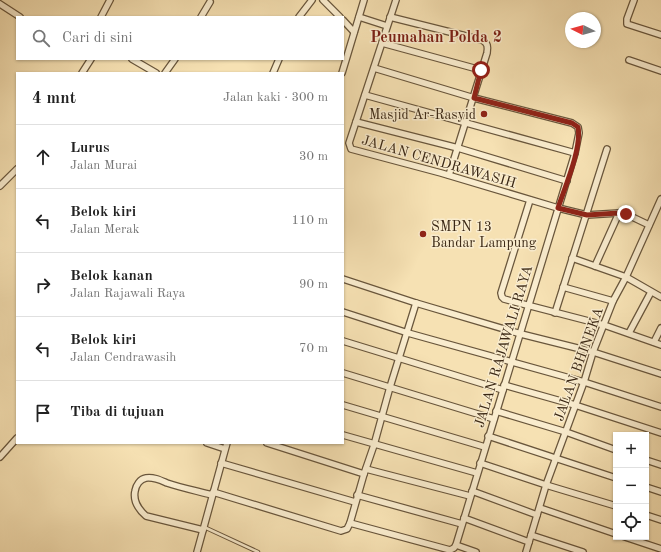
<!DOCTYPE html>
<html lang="id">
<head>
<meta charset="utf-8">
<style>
	:root { --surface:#fff; --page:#f6f6f6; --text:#222; --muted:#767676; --line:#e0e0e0 }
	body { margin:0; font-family:"Old Standard TT",serif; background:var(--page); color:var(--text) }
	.controls { position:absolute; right:12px; bottom:12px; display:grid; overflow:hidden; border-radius:0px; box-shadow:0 1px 3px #0004 }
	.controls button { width:36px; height:36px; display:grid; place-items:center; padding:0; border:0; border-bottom:1px solid var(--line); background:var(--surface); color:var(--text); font:20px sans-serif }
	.compass { position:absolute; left:565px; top:12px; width:36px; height:36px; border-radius:50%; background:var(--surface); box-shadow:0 1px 3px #0004; rotate:275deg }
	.stop { position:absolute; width:12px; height:12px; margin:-9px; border:3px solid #8f2418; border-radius:50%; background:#fff }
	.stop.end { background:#8f2418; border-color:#fff; box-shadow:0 1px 4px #0008 }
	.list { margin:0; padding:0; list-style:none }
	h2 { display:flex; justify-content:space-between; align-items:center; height:52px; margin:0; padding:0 16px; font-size:17px }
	h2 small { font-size:13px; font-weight:400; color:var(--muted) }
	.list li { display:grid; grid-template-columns:26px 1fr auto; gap:12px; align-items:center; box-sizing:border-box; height:64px; padding:0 16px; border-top:1px solid var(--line) }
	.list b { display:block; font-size:15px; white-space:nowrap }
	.list p { margin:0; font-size:13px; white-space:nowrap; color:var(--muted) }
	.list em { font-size:13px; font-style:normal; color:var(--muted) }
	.icon { flex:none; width:22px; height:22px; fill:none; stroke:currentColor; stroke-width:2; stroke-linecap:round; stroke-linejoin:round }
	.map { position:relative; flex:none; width:661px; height:552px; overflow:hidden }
	.search { position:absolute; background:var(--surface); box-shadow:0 1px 3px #0004; left:16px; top:16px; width:328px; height:44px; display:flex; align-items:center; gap:10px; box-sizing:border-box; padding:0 14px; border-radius:0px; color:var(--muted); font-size:15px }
	.panel { position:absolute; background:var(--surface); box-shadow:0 1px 3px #0004; left:16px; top:72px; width:328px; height:372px; border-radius:0px }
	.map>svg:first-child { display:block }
</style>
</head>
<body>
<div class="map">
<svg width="661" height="552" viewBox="0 0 661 552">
	<rect width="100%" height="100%" fill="#f6e1b3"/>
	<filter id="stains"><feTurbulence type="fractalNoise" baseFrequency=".005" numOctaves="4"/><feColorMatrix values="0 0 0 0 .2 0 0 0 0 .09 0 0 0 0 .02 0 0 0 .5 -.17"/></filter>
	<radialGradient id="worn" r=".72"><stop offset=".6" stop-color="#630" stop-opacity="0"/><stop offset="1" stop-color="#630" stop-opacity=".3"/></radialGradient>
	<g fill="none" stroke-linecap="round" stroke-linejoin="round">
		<defs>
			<path id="lane" d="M 204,527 L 258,552"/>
			<g id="street">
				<path d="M 323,0 L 340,17"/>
				<path d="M 396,0 L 349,143 L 351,149 L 441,173 L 558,208 L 587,215 L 619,213 L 626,214 L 649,225"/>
				<path d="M 634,0 L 627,19 L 627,24 L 661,35"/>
				<path d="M 0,4 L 20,17"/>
				<path d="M 101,17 L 110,0"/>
				<path d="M 201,17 L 210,2"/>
				<path d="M 299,17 L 312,0"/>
				<path d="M 359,17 L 387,26"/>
				<path d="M 390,17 L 482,40 C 488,43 488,47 487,53 L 449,175"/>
				<path d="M 343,20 L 354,32"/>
				<path d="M 382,43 L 481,70"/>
				<path d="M 132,59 L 156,73"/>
				<path d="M 629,60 L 661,71"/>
				<path d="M 82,73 L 91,59"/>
				<path d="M 165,73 L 175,59"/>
				<path d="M 273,73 L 279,59"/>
				<path d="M 342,73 L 364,0"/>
				<path d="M 365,95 L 575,153"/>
				<path d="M 356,122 L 458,148 L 567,181"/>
				<path d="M 0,186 L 17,169"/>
				<path d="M 530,200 L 501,293 L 502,297 L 504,299 L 604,325 L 661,345"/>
				<path d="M 572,258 L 626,277 L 661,297"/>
				<path d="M 595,266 L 619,213"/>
				<path d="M 343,279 L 416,303 L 521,334 L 593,352 L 661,374"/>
				<path d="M 563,287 L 613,301"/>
				<path d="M 343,312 L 408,333 L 584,382 L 661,407"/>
				<path d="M 555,313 L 607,149"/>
				<path d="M 629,333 L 651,292"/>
				<path d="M 343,341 L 503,390"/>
				<path d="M 654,342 L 661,328"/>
				<path d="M 343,373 L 494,419"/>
				<path d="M 504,385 L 575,405 L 661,433"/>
				<path d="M 343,405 L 485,447"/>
				<path d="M 496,411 L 566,432 L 616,450"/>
				<path d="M 343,435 L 477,473"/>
				<path d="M 488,436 L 616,478"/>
				<path d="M 207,443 L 225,449"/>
				<path d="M 267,443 L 364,474"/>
				<path d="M 0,457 L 17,438"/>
				<path d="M 646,460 L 661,465"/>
				<path d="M 221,463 L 355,502"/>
				<path d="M 480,463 L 546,485 L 616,506"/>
				<path d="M 366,469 L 470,496"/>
				<path d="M 646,487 L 661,492"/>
				<path d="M 472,491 L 537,515"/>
				<path d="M 213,492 L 341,531 L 347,529 L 350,523 L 364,474 L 374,445 L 390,387 L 416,303"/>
				<path d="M 357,495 L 462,524"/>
				<path d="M 540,508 L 616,534"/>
				<path d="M 646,515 L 661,520"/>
				<path d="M 464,518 L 529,542"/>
				<path d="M 350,523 L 450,550 L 454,548 L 456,545 L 575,153 L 579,133 L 578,127 L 572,123 L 474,98 L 374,68"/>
				<path d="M 203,530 L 146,516 C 138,509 133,501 135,491 C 136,485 140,479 146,478 C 154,477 160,480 167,483 C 182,488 197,491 212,495"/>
				<path d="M 531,535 L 583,552"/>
				<path d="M 625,537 L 661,549"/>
				<path d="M 456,545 L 476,552"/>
				<path d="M 197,552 L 227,443"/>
				<path d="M 526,552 L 546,485 L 584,382 L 593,352 L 613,301 L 626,277 L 661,199"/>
			</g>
		</defs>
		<!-- lane casing -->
		<use href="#lane" stroke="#69563c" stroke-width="4.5"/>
		<!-- street casing -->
		<use href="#street" stroke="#69563c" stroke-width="8"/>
		<!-- lane -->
		<use href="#lane" stroke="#f9ecce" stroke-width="2.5"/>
		<!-- street -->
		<use href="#street" stroke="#f9ecce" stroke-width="5.5"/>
	</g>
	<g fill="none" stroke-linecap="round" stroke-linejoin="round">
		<!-- route -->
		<path stroke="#8f2418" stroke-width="5" d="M 481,70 L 474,98 L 572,123 L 578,127 C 582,148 565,187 558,208 L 587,215 L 619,213 L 626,214"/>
	</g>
	<!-- markers -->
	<g fill="#8f2418" stroke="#f9ecce" stroke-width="1.5">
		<circle cx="484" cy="114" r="4"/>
		<circle cx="423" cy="234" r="4"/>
	</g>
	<g text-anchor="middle" stroke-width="3" stroke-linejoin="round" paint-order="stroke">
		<!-- poi labels -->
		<g font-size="14" fill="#3a2714" stroke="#f9ecce" text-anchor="end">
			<text x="476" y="119">Masjid Ar-Rasyid</text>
			<text x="431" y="231" text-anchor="start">SMPN 13<tspan x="431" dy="16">Bandar Lampung</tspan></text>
		</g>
		<!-- street labels -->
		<g font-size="14" fill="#3a2714" stroke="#f9ecce">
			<text transform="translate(439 161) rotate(16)" y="5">JALAN CENDRAWASIH</text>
			<text transform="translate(503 346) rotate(-73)" y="5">JALAN RAJAWALI RAYA</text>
			<text transform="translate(578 364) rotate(-70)" y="5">JALAN BHINEKA</text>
		</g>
		<!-- quarter labels -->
		<g font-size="16" font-weight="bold" fill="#7a1f14" stroke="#f9ecce">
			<text x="436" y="42">Peumahan Polda 2</text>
		</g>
	</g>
	<rect width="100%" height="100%" filter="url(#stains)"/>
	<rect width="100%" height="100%" fill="url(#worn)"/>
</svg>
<div class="controls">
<button>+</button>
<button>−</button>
<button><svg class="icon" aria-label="locate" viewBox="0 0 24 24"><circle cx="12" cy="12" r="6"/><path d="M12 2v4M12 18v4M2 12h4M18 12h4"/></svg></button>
</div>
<svg class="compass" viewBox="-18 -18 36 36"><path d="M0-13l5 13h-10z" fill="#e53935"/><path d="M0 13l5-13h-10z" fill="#767676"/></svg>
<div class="stop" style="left:481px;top:70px"></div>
<div class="stop end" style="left:626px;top:214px"></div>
<div class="search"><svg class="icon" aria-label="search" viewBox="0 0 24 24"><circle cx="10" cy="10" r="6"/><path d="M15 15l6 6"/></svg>Cari di sini</div>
<section class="panel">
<h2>4 mnt<small>Jalan kaki · 300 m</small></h2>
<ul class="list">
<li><svg class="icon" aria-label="ahead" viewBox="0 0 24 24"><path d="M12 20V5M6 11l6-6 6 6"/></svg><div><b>Lurus</b><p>Jalan Murai</p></div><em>30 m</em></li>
<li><svg class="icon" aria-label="left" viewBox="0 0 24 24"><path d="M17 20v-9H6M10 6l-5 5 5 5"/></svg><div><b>Belok kiri</b><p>Jalan Merak</p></div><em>110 m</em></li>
<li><svg class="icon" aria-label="right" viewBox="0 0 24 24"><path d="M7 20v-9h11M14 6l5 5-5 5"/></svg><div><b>Belok kanan</b><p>Jalan Rajawali Raya</p></div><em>90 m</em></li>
<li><svg class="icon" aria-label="left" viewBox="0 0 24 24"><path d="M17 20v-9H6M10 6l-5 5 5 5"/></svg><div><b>Belok kiri</b><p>Jalan Cendrawasih</p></div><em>70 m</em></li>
<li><svg class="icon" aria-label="arrive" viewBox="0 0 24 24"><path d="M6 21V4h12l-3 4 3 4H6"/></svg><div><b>Tiba di tujuan</b></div></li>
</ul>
</section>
</div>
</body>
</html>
